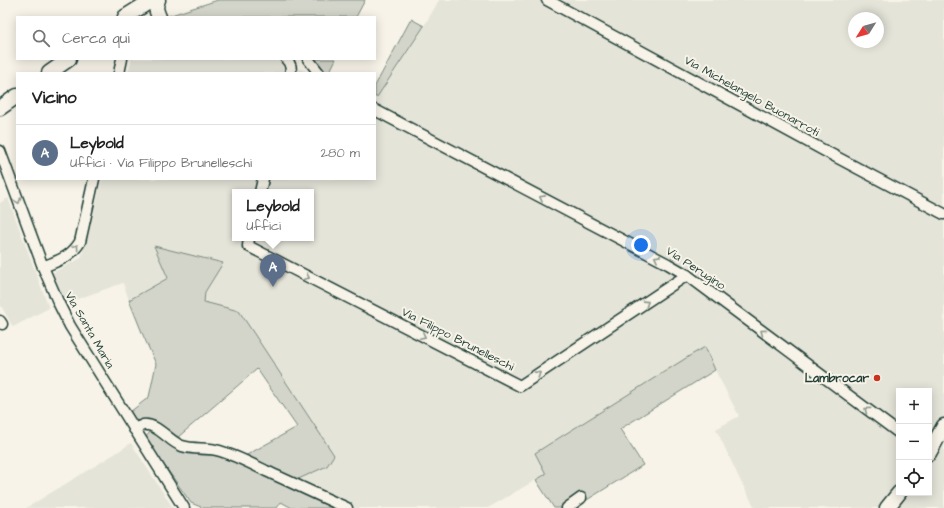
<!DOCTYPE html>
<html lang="it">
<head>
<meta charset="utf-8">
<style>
	:root { --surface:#fff; --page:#f2f2f2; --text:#222; --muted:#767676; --line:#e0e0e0; --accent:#c8321e }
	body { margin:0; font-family:"Architects Daughter",sans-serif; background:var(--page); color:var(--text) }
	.controls { position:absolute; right:12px; bottom:12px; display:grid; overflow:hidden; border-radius:0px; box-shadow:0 2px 10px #0003 }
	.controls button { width:36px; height:36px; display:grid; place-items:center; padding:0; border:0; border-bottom:1px solid var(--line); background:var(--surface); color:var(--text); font:20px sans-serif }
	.compass { position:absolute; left:848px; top:12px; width:36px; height:36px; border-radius:50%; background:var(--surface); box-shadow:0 2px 10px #0003; rotate:233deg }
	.you { position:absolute; left:641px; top:245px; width:14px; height:14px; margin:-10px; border:3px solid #fff; border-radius:50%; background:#1a73e8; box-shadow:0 0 0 6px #1a73e833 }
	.badge { display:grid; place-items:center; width:26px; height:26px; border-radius:50%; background:var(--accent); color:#fff; font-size:13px; font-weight:700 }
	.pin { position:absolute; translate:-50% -33px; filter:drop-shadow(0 1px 2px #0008) }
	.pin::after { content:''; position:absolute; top:21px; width:14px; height:12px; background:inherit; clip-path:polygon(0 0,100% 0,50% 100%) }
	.popup { position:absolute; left:232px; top:189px; width:82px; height:52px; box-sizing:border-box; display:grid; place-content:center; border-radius:0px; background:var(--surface); filter:drop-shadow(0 1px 3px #0005); font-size:13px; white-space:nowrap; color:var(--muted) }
	.popup b { font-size:15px; color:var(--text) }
	.popup::after { content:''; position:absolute; left:50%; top:100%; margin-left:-8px; border:8px solid transparent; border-top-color:var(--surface) }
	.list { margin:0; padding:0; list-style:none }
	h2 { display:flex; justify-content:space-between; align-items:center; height:52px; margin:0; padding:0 16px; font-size:17px }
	h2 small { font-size:13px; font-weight:400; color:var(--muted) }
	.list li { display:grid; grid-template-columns:26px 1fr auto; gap:12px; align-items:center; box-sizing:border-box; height:56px; padding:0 16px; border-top:1px solid var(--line) }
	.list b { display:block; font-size:15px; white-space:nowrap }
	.list p { margin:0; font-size:13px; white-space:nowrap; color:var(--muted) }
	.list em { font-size:13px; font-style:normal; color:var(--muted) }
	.icon { flex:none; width:22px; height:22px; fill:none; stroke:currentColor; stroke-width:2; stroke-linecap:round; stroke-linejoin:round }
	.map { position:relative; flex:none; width:944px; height:508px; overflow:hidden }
	.search { position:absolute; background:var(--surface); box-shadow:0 2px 10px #0003; left:16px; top:16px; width:360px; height:44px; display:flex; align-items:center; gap:10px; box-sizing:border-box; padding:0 14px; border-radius:0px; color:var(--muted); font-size:15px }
	.panel { position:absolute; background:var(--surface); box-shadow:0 2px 10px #0003; left:16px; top:72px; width:360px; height:108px; border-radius:0px }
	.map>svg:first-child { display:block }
</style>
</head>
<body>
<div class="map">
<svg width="944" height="508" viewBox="0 0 944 508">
	<rect width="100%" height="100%" fill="#f7f3e8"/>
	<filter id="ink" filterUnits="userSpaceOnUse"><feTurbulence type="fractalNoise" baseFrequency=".025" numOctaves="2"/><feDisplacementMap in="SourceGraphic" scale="8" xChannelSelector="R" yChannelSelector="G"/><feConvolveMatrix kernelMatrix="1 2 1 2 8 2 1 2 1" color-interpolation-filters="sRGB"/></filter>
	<g filter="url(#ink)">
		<!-- built -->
		<g fill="#e5e4d9" fill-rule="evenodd">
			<path d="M 439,0 L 944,0 L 944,508 L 755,508 L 740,480 L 716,429 L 739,416 L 715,370 L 705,347 L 535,453 L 546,474 L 488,508 L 332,508 L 290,489 L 294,481 L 327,466 L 334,455 L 239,311 L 203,303 L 205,292 L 223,263 L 154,247 L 168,278 L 129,300 L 123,283 L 63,304 L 52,273 L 81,258 L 89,231 L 102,179 L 375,179 L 375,97 L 377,97 L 424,26 ZM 854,18 L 878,18 L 878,42 L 854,42 ZM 235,192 L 311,192 L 311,238 L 235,238 ZM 899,391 L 929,391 L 929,493 L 899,493 Z"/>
			<path d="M 132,59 L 272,59 L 311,73 L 128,73 Z"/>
			<path d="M 8,198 L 49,308 L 13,327 L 0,304 L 0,203 Z"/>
			<path d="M 131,443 L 173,508 L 26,508 L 116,453 Z"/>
		</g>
		<!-- green -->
		<g fill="#d3d5ca" stroke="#79897f">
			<path d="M 218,0 L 365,0 L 356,17 L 165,17 Z"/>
			<path d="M 411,19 L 424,26 L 377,97 L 375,97 L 375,86 Z"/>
			<path d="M 308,59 L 336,59 L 329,73 L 320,73 Z"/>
			<path d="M 154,246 L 223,263 L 205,292 L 204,302 L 239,311 L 334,455 L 327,466 L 294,481 L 245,456 L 297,427 L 257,369 L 177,438 C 164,428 152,417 136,421 L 130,412 L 149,397 L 156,364 L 143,335 L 129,300 L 168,278 Z"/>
			<path d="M 705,347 L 715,370 L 620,429 L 643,465 L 574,508 L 554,508 L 536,480 L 546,474 L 535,453 L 691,355 Z"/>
			<path d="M 151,431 L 167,443 L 182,450 L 201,455 L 221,455 L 255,469 L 287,487 L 332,508 L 292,508 L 281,502 L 277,508 L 202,508 L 201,507 L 191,503 L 145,438 Z"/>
		</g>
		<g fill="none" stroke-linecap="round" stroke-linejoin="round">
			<defs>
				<g id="street">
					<path d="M 547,0 L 825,151 L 944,214"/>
					<path d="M 286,59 C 290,63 292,68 290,73"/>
					<path d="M 308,59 L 319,73"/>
					<path d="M 119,73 L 122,59"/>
					<path d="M 375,110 L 668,264 L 687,275 L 899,433"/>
					<path d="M 0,151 L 43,267 L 59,304 L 70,326 L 184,508"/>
					<path d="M 260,192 L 263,179"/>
					<path d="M 249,238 L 248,246 L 520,386 L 687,275"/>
					<path d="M 43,267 C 59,260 70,258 80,242 L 94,179"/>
					<path d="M 0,321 L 2,324"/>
					<path d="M 134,429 C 137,428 140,426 143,425 C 158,423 169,442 182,446 C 194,450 205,447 216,450 C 233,454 250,463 266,471 C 293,483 320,496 347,508"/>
					<path d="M 567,508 L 581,498"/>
				</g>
				<g id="secondary">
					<path d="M 158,0 C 155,7 156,10 159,17"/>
					<path d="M 125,17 L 152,0"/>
					<path d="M 49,73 L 69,59"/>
					<path d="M 0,108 L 17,96"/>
					<path d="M 929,453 L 944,426"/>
					<path d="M 887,508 L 899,493"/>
				</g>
			</defs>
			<!-- street casing -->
			<use href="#street" stroke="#1f3d34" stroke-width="13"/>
			<!-- secondary casing -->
			<use href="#secondary" stroke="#1f3d34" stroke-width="17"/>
			<!-- street -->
			<use href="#street" stroke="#f7f3e8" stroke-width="10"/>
			<!-- secondary -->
			<use href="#secondary" stroke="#f7f3e8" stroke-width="14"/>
		</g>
		<!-- one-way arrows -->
		<defs><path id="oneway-chevron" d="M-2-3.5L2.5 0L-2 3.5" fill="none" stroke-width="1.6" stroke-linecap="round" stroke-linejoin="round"/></defs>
		<g stroke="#8b988e">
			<use href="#oneway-chevron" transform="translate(542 198) rotate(-152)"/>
			<use href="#oneway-chevron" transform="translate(18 201) rotate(70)"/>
			<use href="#oneway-chevron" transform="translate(76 247) rotate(-54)"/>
			<use href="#oneway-chevron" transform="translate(657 258) rotate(-152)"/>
			<use href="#oneway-chevron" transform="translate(307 277) rotate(27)"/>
			<use href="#oneway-chevron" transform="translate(646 303) rotate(-33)"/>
			<use href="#oneway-chevron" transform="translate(763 332) rotate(-143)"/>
			<use href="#oneway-chevron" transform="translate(423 336) rotate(27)"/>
			<use href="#oneway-chevron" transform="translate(538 374) rotate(-33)"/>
			<use href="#oneway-chevron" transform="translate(867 410) rotate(-143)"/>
		</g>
	</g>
	<!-- markers -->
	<circle fill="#c8321e" stroke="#f7f3e8" stroke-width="1.5" cx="877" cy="378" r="4"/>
	<g text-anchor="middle" stroke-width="4" stroke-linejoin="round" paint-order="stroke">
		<!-- street labels -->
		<g font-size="12" fill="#1f3d34" stroke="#f7f3e8">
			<text transform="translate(752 96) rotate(29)" y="4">Via Michelangelo Buonarroti</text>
			<text transform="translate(696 268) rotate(33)" y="4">Via Perugino</text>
			<text transform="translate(90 330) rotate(60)" y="4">Via Santa Maria</text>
			<text transform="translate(458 339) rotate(27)" y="4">Via Filippo Brunelleschi</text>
		</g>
		<!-- poi labels -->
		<g font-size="12" font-weight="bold" fill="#1f3d34" stroke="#f7f3e8" text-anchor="end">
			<text x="869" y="382">Lambrocar</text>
		</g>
	</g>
</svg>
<div class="controls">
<button>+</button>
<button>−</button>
<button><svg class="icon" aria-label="locate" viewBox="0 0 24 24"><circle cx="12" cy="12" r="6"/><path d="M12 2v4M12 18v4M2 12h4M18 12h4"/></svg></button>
</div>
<svg class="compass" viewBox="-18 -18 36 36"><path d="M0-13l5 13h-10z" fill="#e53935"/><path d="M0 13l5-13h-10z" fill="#767676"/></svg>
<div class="you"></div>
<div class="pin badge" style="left:273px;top:287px;background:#5c6f8a">A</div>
<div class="popup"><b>Leybold</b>Uffici</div>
<div class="search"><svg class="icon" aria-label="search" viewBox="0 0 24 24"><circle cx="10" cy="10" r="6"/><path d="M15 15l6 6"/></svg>Cerca qui</div>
<section class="panel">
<h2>Vicino<small></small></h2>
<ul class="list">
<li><span class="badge" style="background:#5c6f8a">A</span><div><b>Leybold</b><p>Uffici · Via Filippo Brunelleschi</p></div><em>280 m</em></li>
</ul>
</section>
</div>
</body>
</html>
